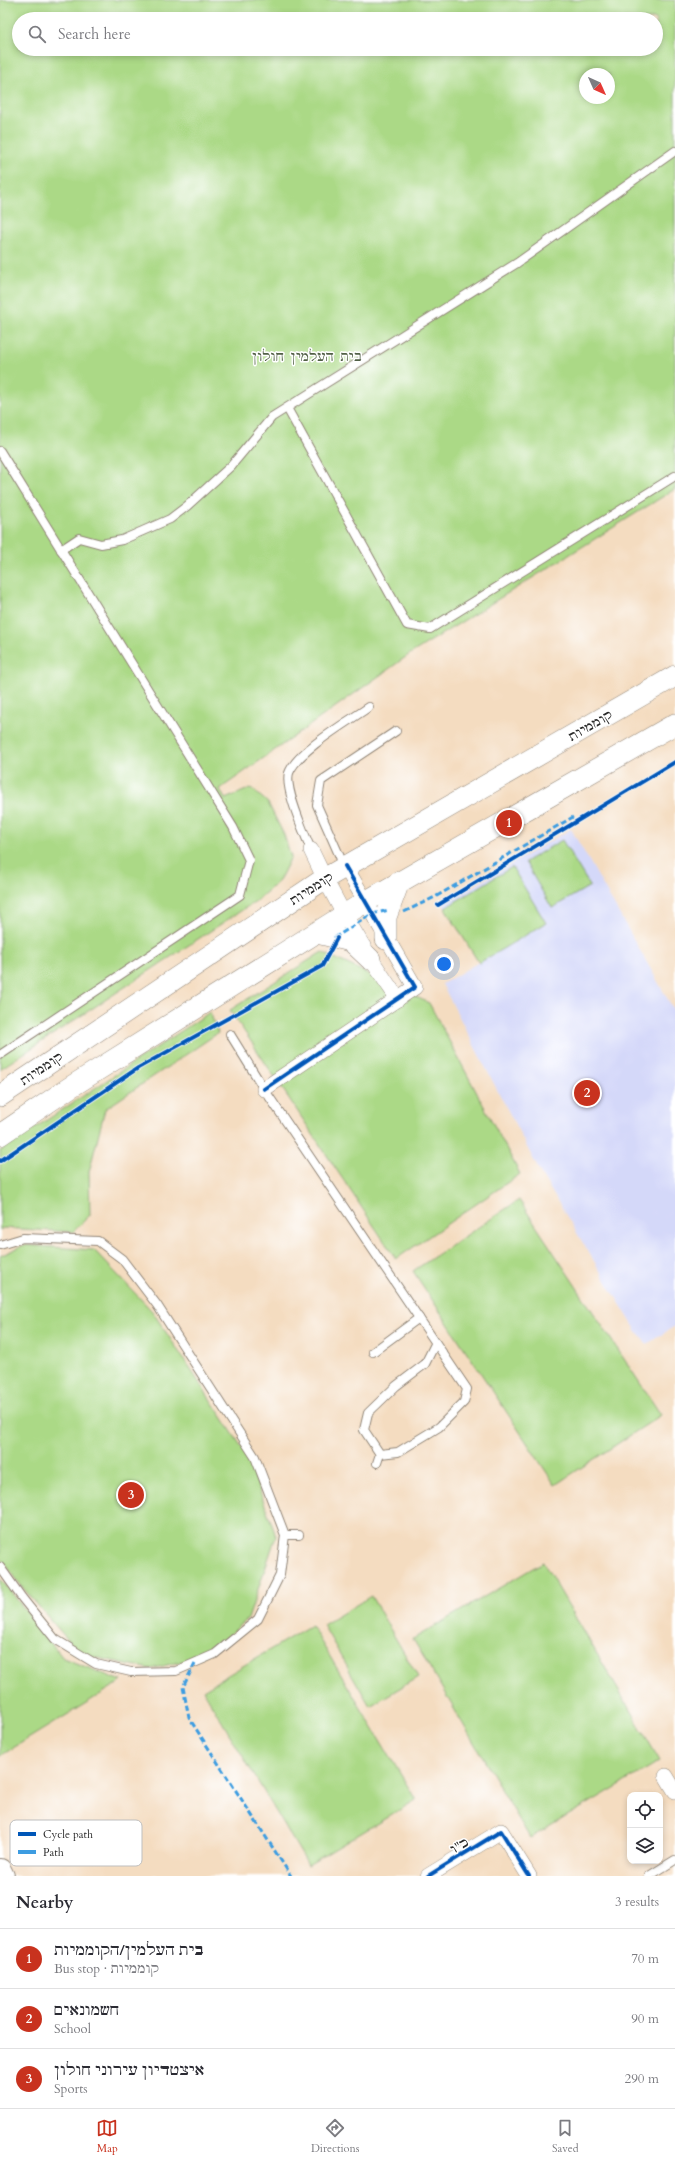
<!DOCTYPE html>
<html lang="en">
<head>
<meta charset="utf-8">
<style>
	:root { --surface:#fff; --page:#f7f7f7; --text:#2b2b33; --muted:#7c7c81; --line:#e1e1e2; --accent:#c8321e }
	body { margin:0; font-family:Cardo,"Frank Ruhl Libre",serif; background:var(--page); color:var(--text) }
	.controls { position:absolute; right:12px; bottom:12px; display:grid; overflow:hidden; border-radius:8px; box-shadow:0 2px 6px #0003 }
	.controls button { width:36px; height:36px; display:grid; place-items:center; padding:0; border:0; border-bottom:1px solid var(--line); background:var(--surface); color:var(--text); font:20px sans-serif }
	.compass { position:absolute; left:579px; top:68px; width:36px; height:36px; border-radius:50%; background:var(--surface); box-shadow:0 2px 6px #0003; rotate:135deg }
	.you { position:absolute; left:444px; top:964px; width:14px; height:14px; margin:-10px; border:3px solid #fff; border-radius:50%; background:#1a73e8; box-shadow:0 0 0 6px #1a73e833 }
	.badge { display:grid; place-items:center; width:26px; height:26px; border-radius:50%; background:var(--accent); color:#fff; font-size:13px; font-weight:700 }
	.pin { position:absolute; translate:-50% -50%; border:2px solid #fff; box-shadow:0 1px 4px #0006 }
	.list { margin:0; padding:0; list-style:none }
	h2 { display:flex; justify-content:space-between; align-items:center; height:52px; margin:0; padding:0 16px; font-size:17px }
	h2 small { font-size:13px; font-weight:400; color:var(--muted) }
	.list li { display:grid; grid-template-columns:26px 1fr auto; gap:12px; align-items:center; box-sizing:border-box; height:60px; padding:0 16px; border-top:1px solid var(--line) }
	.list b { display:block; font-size:15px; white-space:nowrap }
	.list p { margin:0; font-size:13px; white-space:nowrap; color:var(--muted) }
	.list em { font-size:13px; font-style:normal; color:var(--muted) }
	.icon { flex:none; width:22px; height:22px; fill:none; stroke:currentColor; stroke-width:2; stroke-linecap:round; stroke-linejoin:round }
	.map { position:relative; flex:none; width:675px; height:1876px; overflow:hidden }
	.search { position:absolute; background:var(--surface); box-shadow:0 2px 6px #0003; left:12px; right:12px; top:12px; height:44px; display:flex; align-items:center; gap:10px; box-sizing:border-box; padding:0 14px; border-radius:22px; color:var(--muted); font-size:15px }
	.sheet { height:232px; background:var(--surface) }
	nav { display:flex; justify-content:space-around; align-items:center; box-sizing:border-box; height:56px; border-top:1px solid var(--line); background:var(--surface); font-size:11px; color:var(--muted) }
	nav a { display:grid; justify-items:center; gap:2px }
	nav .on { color:var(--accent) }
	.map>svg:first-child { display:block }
</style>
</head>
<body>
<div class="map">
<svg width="675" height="1876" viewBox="0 0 675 1876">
	<rect width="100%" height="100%" fill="#fff"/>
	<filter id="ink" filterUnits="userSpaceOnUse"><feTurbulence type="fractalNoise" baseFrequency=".025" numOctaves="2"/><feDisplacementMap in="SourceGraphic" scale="8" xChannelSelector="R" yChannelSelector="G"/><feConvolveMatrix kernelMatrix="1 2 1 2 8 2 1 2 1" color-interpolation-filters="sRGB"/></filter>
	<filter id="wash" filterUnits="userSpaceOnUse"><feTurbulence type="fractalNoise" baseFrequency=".012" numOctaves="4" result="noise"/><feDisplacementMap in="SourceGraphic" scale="16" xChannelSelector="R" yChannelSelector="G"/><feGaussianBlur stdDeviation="0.9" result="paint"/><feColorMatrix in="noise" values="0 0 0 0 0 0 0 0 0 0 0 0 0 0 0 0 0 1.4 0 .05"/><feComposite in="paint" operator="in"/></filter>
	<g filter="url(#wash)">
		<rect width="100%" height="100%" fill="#f4dcc0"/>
		<!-- built -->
		<path fill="#d4d8f9" d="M 571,829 L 675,1012 L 675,1326 L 647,1344 L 636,1330 L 541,1174 L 442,984 L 479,962 L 443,904 Z"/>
		<!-- green -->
		<g fill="#abd986" stroke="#6b8258" fill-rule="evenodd">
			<path d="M 0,0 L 675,0 L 675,489 L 410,654 L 220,789 L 225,799 L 251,788 L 268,803 L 284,835 L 291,857 L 279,881 L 256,901 L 0,1069 ZM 19,19 L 656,19 L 656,49 L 19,49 ZM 585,74 L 609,74 L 609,98 L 585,98 Z"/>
			<path d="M 562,840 L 590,886 L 552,908 L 525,862 Z"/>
			<path d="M 512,867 L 546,923 L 479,963 L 445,908 Z"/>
			<path d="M 322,952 L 429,1003 L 520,1174 L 396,1259 L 230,1010 Z"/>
			<path d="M 210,1012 L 218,1033 L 105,1109 L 89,1172 L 90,1215 L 73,1232 L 3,1228 L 0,1230 L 0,1151 Z"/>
			<path d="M 519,1200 L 661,1415 L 555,1485 L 413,1271 Z"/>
			<path d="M 24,1245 L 94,1250 L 152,1311 L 247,1455 L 276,1536 L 248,1619 L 204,1656 L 151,1669 L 80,1654 L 23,1588 L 0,1557 L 0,1256 Z"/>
			<path d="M 543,1562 L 660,1761 L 530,1838 L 413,1639 Z"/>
			<path d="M 0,1578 L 63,1658 L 122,1681 L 0,1756 Z"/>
			<path d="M 371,1596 L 418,1677 L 370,1706 L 323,1625 Z"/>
			<path d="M 311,1625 L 416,1800 L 308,1865 L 203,1690 Z"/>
		</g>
	</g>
	<g filter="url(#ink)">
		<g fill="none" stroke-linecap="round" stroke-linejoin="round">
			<defs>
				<g id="service">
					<path d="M 287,408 L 407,625 L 430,629 L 675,476"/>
					<path d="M 0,451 L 233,827 L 249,860 L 240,895 L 0,1055"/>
					<path d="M 61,550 L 79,538 L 101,544 L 122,540 L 170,519 L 187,506 L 231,466 L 272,417 L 517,263 L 675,151"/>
					<path d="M 311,850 C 305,834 284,789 289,773 C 297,751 349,721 369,707"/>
					<path d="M 344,866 L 317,805 L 321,781 L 396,731"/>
					<path d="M 230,1034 L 264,1089 L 467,1389 L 464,1402 L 439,1427 L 398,1452 L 380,1454 L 364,1430 L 368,1413 L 396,1386 L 425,1364 L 435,1344"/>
					<path d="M 0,1245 L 23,1238 L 98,1241 L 122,1259 L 157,1305 L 255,1457 L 285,1535 L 280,1575 L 258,1619 L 215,1654 L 176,1671 L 131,1672 L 96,1664 L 55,1639 L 22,1598 L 0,1567"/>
					<path d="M 373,1352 L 419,1318"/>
					<path d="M 377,1463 L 380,1454"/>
					<path d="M 285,1535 L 299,1535"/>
					<path d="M 649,1876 L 675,1860"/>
				</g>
				<g id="minor">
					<path d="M 311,850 C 335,902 365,952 398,999"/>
					<path d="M 264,1089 L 415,987 L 345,866"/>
					<path d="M 666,1776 L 675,1791"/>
					<path d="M 428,1876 L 501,1831 L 529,1876"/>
				</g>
				<g id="secondary">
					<path d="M 317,933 L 351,941 L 370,959"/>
					<path d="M 386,939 L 386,917 L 399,882"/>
					<path d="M 0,1096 L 324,879 L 675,676"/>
					<path d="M 0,1135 L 69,1088 L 365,902 L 675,724"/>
				</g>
				<path id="motorway" d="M 0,1870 L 3,1876"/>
			</defs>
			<!-- service casing -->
			<use href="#service" stroke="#908476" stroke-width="10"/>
			<!-- minor casing -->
			<use href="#minor" stroke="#908476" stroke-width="16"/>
			<!-- secondary casing -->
			<use href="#secondary" stroke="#908476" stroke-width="22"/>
			<!-- motorway casing -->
			<use href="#motorway" stroke="#908476" stroke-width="24"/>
			<!-- service -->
			<use href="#service" stroke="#fff" stroke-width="8"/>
			<!-- minor -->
			<use href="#minor" stroke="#fff" stroke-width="15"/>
			<!-- secondary -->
			<use href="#secondary" stroke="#fff" stroke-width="21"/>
			<!-- motorway -->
			<use href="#motorway" stroke="#fff" stroke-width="22"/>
			<!-- quiet -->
			<g stroke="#3d9ce1" stroke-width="3" stroke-dasharray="6 3" stroke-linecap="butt">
				<path d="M 404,912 L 435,897 L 573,817"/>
				<path d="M 334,938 L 372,914 L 389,910"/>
				<path d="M 195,1663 L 183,1687 L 189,1718 L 291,1876"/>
			</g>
			<defs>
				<g id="cycleway">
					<path d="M 438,905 L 675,762"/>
					<path d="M 264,1089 L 415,987 L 345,866"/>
					<path d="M 0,1161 L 138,1068 L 322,966 L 337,938"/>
					<path d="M 428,1876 L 501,1831 L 529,1876"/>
				</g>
			</defs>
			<!-- cycleway casing -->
			<use href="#cycleway" stroke="#fff" stroke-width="6"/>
			<!-- cycleway -->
			<use href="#cycleway" stroke="#0057b8" stroke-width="4"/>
		</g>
	</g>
	<g text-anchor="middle" stroke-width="3" stroke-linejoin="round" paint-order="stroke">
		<!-- park labels -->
		<g font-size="13" fill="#515f46" stroke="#fff">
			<text x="307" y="361">בית העלמין חולון</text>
		</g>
		<!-- street labels -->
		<g font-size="13" fill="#2b2b2b" stroke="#fff">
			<text transform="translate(590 725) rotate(-30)" y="5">קוממיות</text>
			<text transform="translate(311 888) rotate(-33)" y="5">קוממיות</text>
			<text transform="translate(41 1068) rotate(-34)" y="5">קוממיות</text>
			<text transform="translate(459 1845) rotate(-31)" y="5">כ"ו</text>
		</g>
	</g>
	<!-- legend -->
	<rect x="10" y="1820" width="132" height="46" rx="6" fill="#fff" stroke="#bfbfbf" stroke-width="1"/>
	<rect x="18" y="1832" width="18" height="4" fill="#0057b8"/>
	<rect x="18" y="1850" width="18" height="4" fill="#3d9ce1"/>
	<g font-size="11" fill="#2b2b2b">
		<text x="43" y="1838">Cycle path</text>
		<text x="43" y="1856">Path</text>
	</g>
</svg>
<div class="controls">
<button><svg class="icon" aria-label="locate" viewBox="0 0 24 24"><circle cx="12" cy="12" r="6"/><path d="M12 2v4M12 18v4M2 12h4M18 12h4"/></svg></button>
<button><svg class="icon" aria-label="layers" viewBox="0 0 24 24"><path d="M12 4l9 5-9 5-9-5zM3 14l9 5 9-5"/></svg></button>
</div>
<svg class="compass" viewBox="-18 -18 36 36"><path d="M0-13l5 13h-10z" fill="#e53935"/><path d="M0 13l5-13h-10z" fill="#7c7c81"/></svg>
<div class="you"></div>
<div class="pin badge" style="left:509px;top:823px">1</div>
<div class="pin badge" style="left:587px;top:1093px">2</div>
<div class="pin badge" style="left:131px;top:1495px">3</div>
<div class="search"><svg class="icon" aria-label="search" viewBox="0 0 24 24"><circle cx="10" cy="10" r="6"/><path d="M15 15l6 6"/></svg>Search here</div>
</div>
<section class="sheet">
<h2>Nearby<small>3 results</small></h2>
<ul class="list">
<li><span class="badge">1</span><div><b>בית העלמין/הקוממיות</b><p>Bus stop · קוממיות</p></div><em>70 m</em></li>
<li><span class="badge">2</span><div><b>חשמונאים</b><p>School</p></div><em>90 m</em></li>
<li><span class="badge">3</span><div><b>איצטדיון עירוני חולון</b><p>Sports</p></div><em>290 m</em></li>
</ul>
</section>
<nav>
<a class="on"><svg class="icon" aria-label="map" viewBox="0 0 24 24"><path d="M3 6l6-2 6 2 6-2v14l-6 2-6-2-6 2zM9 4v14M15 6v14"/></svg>Map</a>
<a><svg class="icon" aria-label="directions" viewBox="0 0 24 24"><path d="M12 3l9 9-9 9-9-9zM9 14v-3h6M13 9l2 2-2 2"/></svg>Directions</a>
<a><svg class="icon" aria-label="saved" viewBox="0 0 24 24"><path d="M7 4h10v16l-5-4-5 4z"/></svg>Saved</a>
</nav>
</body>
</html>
